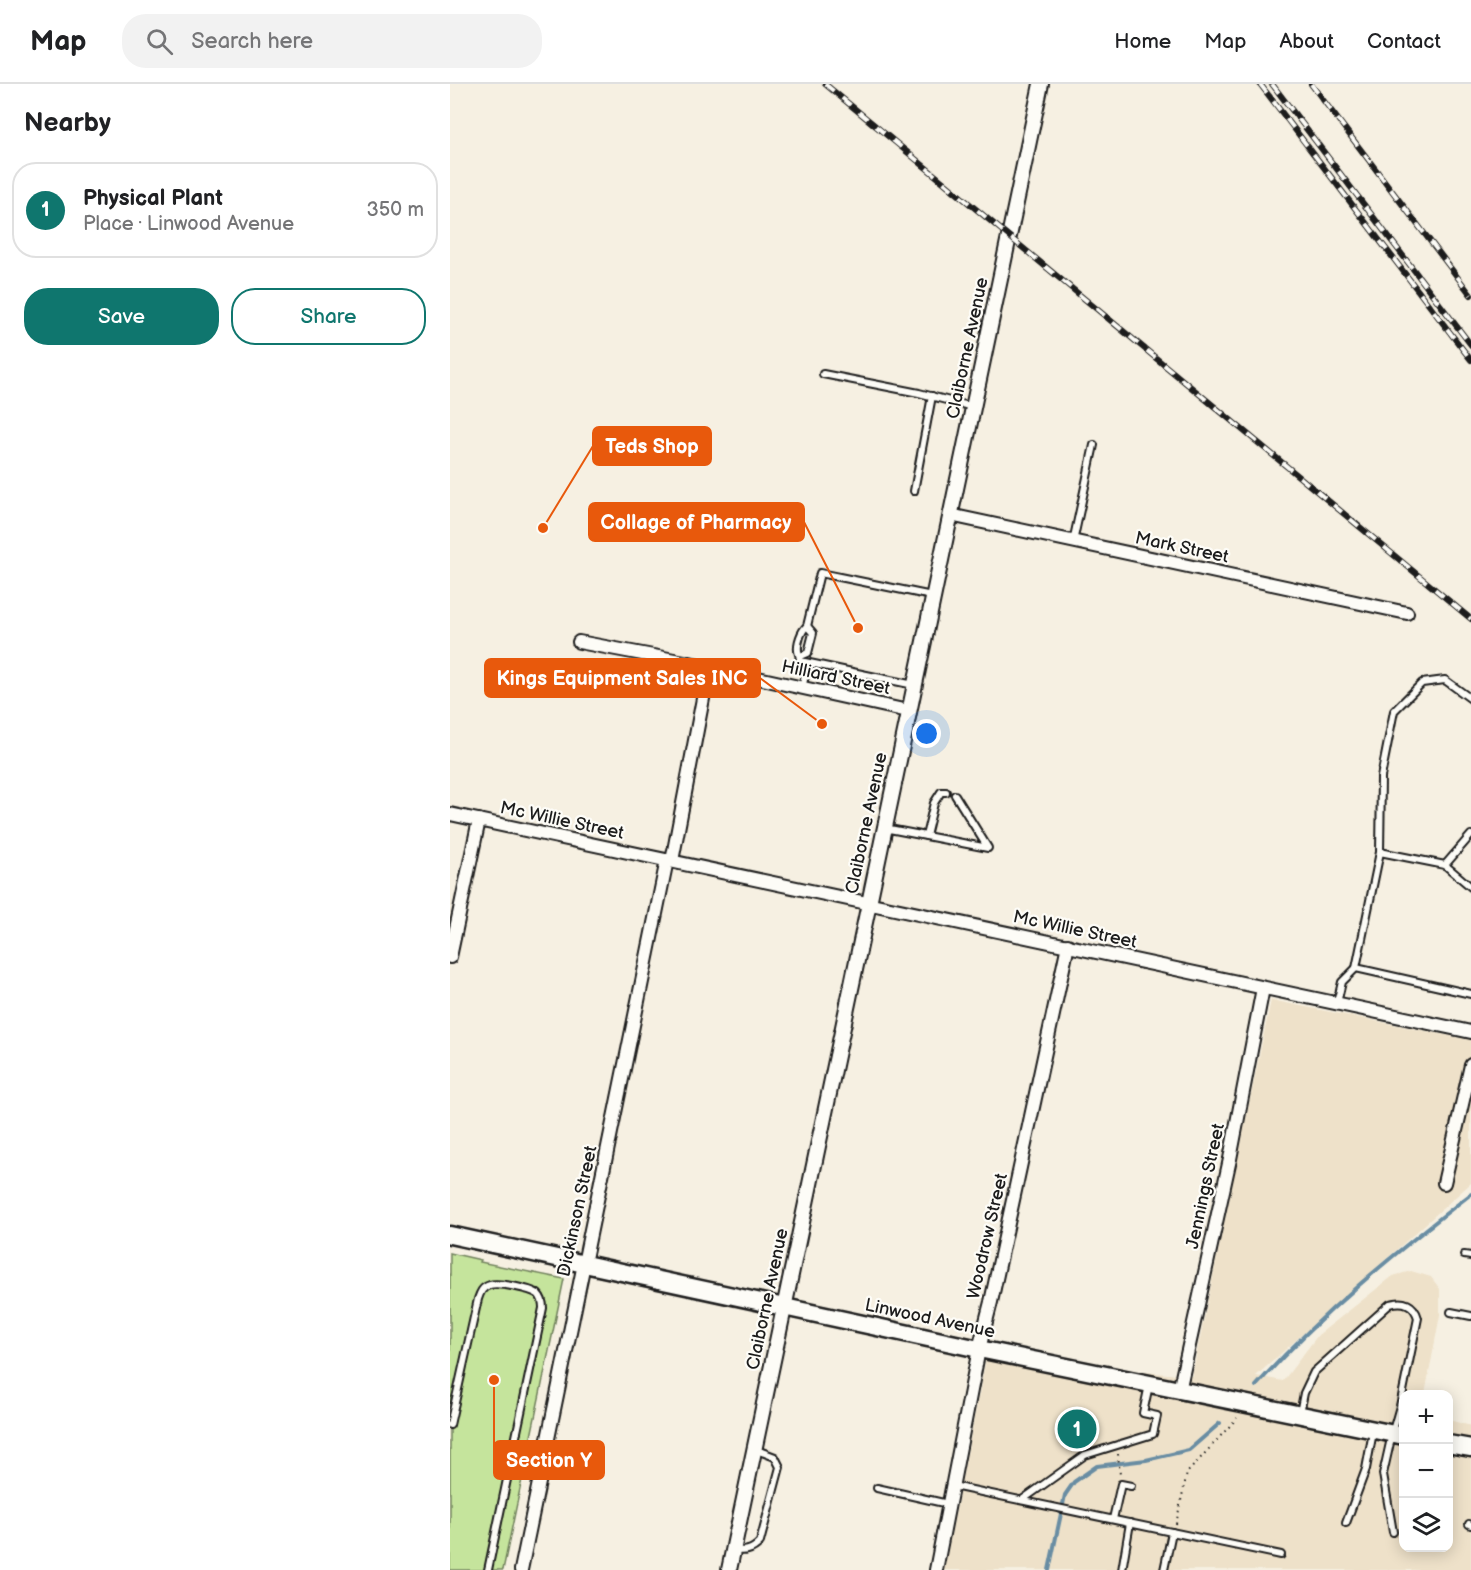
<!DOCTYPE html>
<html lang="en">
<head>
<meta charset="utf-8">
<style>
	:root { --surface:#fff; --page:#f2f2f2; --text:#202124; --muted:#757577; --line:#e0e0e0; --accent:#0f766e }
	body { margin:0; font-family:"Balsamiq Sans",sans-serif; background:var(--page); color:var(--text) }
	.controls { position:absolute; right:18px; bottom:18px; display:grid; overflow:hidden; border-radius:12px; box-shadow:0 3px 15px #0003 }
	.controls button { width:54px; height:54px; display:grid; place-items:center; padding:0; border:0; border-bottom:2px solid var(--line); background:var(--surface); color:var(--text); font:30px sans-serif }
	.you { position:absolute; left:477px; top:650px; width:21px; height:21px; margin:-15px; border:4px solid #fff; border-radius:50%; background:#1a73e8; box-shadow:0 0 0 9px #1a73e833 }
	.badge { display:grid; place-items:center; width:39px; height:39px; border-radius:50%; background:var(--accent); color:#fff; font-size:20px; font-weight:700 }
	.pin { position:absolute; translate:-50% -50%; border:3px solid #fff; box-shadow:0 2px 6px #0006 }
	.list { margin:0; padding:0; list-style:none }
	h2 { display:flex; justify-content:space-between; align-items:center; height:78px; margin:0; padding:0 24px; font-size:26px }
	h2 small { font-size:20px; font-weight:400; color:var(--muted) }
	.list li { display:grid; grid-template-columns:39px 1fr auto; gap:18px; align-items:center; box-sizing:border-box; height:96px; margin:0 12px 12px; padding:0 12px; border:2px solid var(--line); border-radius:24px }
	.list b { display:block; font-size:22px; white-space:nowrap }
	.list p { margin:0; font-size:20px; white-space:nowrap; color:var(--muted) }
	.list em { font-size:20px; font-style:normal; color:var(--muted) }
	.actions { display:flex; gap:12px; padding:18px 24px }
	.actions a { flex:1; padding:14px 0; border:2px solid var(--accent); border-radius:24px; text-align:center; font-size:21px; color:var(--accent) }
	.actions .main { background:var(--accent); color:#fff }
	.icon { flex:none; width:33px; height:33px; fill:none; stroke:currentColor; stroke-width:2; stroke-linecap:round; stroke-linejoin:round }
	.map { position:relative; flex:none; width:1021px; height:1486px; overflow:hidden }
	header { display:flex; align-items:center; gap:36px; box-sizing:border-box; height:84px; padding:0 30px; background:var(--surface); border-bottom:2px solid var(--line) }
	header strong { font-size:28px }
	nav { display:flex; gap:33px; margin-inline-start:auto; font-size:21px }
	.search { width:420px; height:54px; background:var(--page); display:flex; align-items:center; gap:15px; box-sizing:border-box; padding:0 21px; border-radius:24px; color:var(--muted); font-size:22px }
	main { display:flex }
	aside { flex:1; background:var(--surface) }
	.map>svg:first-child { display:block }
</style>
</head>
<body>
<header>
<strong>Map</strong>
<div class="search"><svg class="icon" aria-label="search" viewBox="0 0 24 24"><circle cx="10" cy="10" r="6"/><path d="M15 15l6 6"/></svg>Search here</div>
<nav><a>Home</a><a>Map</a><a>About</a><a>Contact</a></nav>
</header>
<main>
<aside>
<h2>Nearby<small></small></h2>
<ul class="list">
<li><span class="badge">1</span><div><b>Physical Plant</b><p>Place · Linwood Avenue</p></div><em>350 m</em></li>
</ul>
<div class="actions"><a class="main">Save</a><a>Share</a></div>
</aside>
<div class="map">
<svg width="1021" height="1486" viewBox="0 0 1021 1486">
	<rect width="100%" height="100%" fill="#f6f0e2"/>
	<filter id="ink" filterUnits="userSpaceOnUse"><feTurbulence type="fractalNoise" baseFrequency=".0167" numOctaves="2"/><feDisplacementMap in="SourceGraphic" scale="12" xChannelSelector="R" yChannelSelector="G"/><feConvolveMatrix kernelMatrix="1 2 1 2 8 2 1 2 1" color-interpolation-filters="sRGB"/></filter>
	<g filter="url(#ink)">
		<!-- built -->
		<path fill="#eee1c9" d="M 821,916 L 1021,956 L 1021,1099 L 806,1292 L 833,1297 L 868,1251 L 943,1192 L 961,1187 L 981,1193 L 990,1205 L 990,1231 L 975,1310 L 954,1310 L 954,1464 L 998,1464 L 999,1336 L 1021,1342 L 1021,1486 L 494,1486 L 536,1275 L 742,1292 Z"/>
		<!-- green -->
		<path fill="#c5e49c" stroke="#70805c" stroke-width="1.5" d="M 0,1169 L 31,1176 L 30,1178 L 114,1195 L 53,1486 L 0,1486 Z"/>
		<g fill="none" stroke-linecap="round" stroke-linejoin="round">
			<!-- stream -->
			<g stroke="#698da3" stroke-width="4">
				<path d="M 806,1302 C 870,1230 946,1168 1021,1110"/>
				<path d="M 599,1486 L 615,1411 L 624,1398 L 647,1382 L 696,1376 L 739,1366 L 770,1339"/>
			</g>
			<defs>
				<g id="service">
					<path d="M 373,290 L 469,309 L 523,323"/>
					<path d="M 464,407 L 482,312"/>
					<path d="M 623,458 L 644,361"/>
					<path d="M 357,542 L 370,489 L 482,512"/>
					<path d="M 351,572 L 358,569 L 363,549 L 357,542 C 351,547 347,559 348,567 C 349,570 350,573 350,577 L 464,601"/>
					<path d="M 352,604 L 358,579"/>
					<path d="M 434,744 L 476,752 L 484,719 L 491,708 L 496,708"/>
					<path d="M 476,752 L 538,764 L 505,711"/>
					<path d="M 930,768 L 931,693 L 944,627 L 972,599 L 995,596 L 1021,615"/>
					<path d="M 995,781 L 1021,751"/>
					<path d="M 1021,803 L 995,781 L 930,768 L 906,884 L 1021,910"/>
					<path d="M 887,919 L 892,898 L 906,884"/>
					<path d="M 1014,1171 L 1021,1172"/>
					<path d="M 1001,1228 L 1021,1232"/>
					<path d="M 850,1329 L 854,1309 L 864,1288 L 940,1220 C 954,1216 964,1220 968,1234 L 950,1322 L 942,1350 L 933,1390 L 943,1448"/>
					<path d="M 0,1341 L 28,1215 C 30,1209 32,1203 40,1201 C 48,1198 81,1205 88,1210 C 92,1214 93,1219 93,1224 L 38,1486"/>
					<path d="M 503,1402 L 831,1471"/>
					<path d="M 427,1404 L 498,1420"/>
					<path d="M 572,1416 L 635,1371 L 703,1350 L 707,1332 L 693,1329 L 699,1301"/>
					<path d="M 663,1435 L 671,1400 L 681,1402"/>
					<path d="M 896,1439 L 916,1385 L 923,1348"/>
					<path d="M 1019,1440 L 1021,1441"/>
					<path d="M 283,1466 C 294,1468 302,1467 310,1458 L 330,1383 L 325,1373 L 304,1365"/>
					<path d="M 672,1486 L 680,1439"/>
					<path d="M 714,1486 L 722,1448"/>
				</g>
				<g id="minor">
					<path d="M 500,431 L 957,529"/>
					<path d="M 129,558 L 235,578 L 458,627"/>
					<path d="M 0,730 L 1021,948"/>
					<path d="M 222,777 L 259,583"/>
					<path d="M 0,873 L 29,736"/>
					<path d="M 994,1099 L 1021,981"/>
					<path d="M 729,1307 L 780,1075 L 813,904"/>
					<path d="M 71,1486 L 217,776"/>
					<path d="M 486,1486 L 529,1265 L 541,1218 L 618,861"/>
				</g>
				<path id="tertiary" d="M 279,1486 L 591,0"/>
				<g id="secondary">
					<path d="M 0,1151 L 529,1265 L 954,1352"/>
					<path d="M 998,1360 L 1021,1364"/>
				</g>
			</defs>
			<!-- service casing -->
			<use href="#service" stroke="#1c1c1c" stroke-width="10"/>
			<!-- minor casing -->
			<use href="#minor" stroke="#1c1c1c" stroke-width="16"/>
			<!-- tertiary casing -->
			<use href="#tertiary" stroke="#1c1c1c" stroke-width="18"/>
			<!-- secondary casing -->
			<use href="#secondary" stroke="#1c1c1c" stroke-width="21"/>
			<!-- path -->
			<g stroke="#1c1c1c" stroke-width="2" stroke-dasharray="1.5 4.5" stroke-linecap="butt">
				<path d="M 668,1370 L 670,1391"/>
				<path d="M 726,1440 L 737,1389 L 787,1334"/>
			</g>
			<!-- service -->
			<use href="#service" stroke="#fdfcf7" stroke-width="6"/>
			<!-- minor -->
			<use href="#minor" stroke="#fdfcf7" stroke-width="12"/>
			<!-- tertiary -->
			<use href="#tertiary" stroke="#fdfcf7" stroke-width="14"/>
			<!-- secondary -->
			<use href="#secondary" stroke="#fdfcf7" stroke-width="16"/>
			<defs>
				<g id="rail">
					<path d="M 375,0 L 1021,535"/>
					<path d="M 810,0 L 1021,276"/>
					<path d="M 822,0 L 1021,261"/>
					<path d="M 861,0 L 1021,211"/>
				</g>
			</defs>
			<!-- rail casing -->
			<use href="#rail" stroke="#1c1c1c" stroke-width="6"/>
			<!-- rail -->
			<use href="#rail" stroke="#fdfcf7" stroke-width="4" stroke-dasharray="11" stroke-linecap="butt"/>
		</g>
	</g>
	<g text-anchor="middle" stroke-width="4.5" stroke-linejoin="round" paint-order="stroke">
		<!-- street labels -->
		<g font-size="18" fill="#1c1c1c" stroke="#fdfcf7">
			<text transform="translate(517 264) rotate(-78)" y="6">Claiborne Avenue</text>
			<text transform="translate(732 463) rotate(12)" y="6">Mark Street</text>
			<text transform="translate(386 593) rotate(12)" y="6">Hilliard Street</text>
			<text transform="translate(112 736) rotate(12)" y="6">Mc Willie Street</text>
			<text transform="translate(416 739) rotate(-78)" y="6">Claiborne Avenue</text>
			<text transform="translate(625 845) rotate(12)" y="6">Mc Willie Street</text>
			<text transform="translate(755 1102) rotate(-78)" y="6">Jennings Street</text>
			<text transform="translate(127 1127) rotate(-78)" y="6">Dickinson Street</text>
			<text transform="translate(537 1152) rotate(-77)" y="6">Woodrow Street</text>
			<text transform="translate(317 1215) rotate(-78)" y="6">Claiborne Avenue</text>
			<text transform="translate(480 1234) rotate(12)" y="6">Linwood Avenue</text>
		</g>
	</g>
	<!-- callouts -->
	<path fill="none" stroke="#e8590c" stroke-width="2" d="M93 444L143 362M408 544L354 438M372 640L310 594M44 1296L44 1376"/>
	<g fill="#e8590c" stroke="#fdfcf7" stroke-width="2">
		<circle cx="93" cy="444" r="6"/>
		<circle cx="408" cy="544" r="6"/>
		<circle cx="372" cy="640" r="6"/>
		<circle cx="44" cy="1296" r="6"/>
	</g>
	<g fill="#e8590c" stroke="#e8590c" stroke-width="2">
		<rect x="143" y="343" width="118" height="38" rx="6"/>
		<rect x="139" y="419" width="215" height="38" rx="6"/>
		<rect x="35" y="575" width="275" height="38" rx="6"/>
		<rect x="44" y="1357" width="110" height="38" rx="6"/>
	</g>
	<g font-size="20" text-anchor="middle" font-weight="bold" fill="#fff">
		<text x="202" y="369">Teds Shop</text>
		<text x="246" y="445">Collage of Pharmacy</text>
		<text x="172" y="601">Kings Equipment Sales INC</text>
		<text x="99" y="1383">Section Y</text>
	</g>
</svg>
<div class="controls">
<button>+</button>
<button>−</button>
<button><svg class="icon" aria-label="layers" viewBox="0 0 24 24"><path d="M12 4l9 5-9 5-9-5zM3 14l9 5 9-5"/></svg></button>
</div>
<div class="you"></div>
<div class="pin badge" style="left:627px;top:1345px">1</div>
</div>
</main>
</body>
</html>
